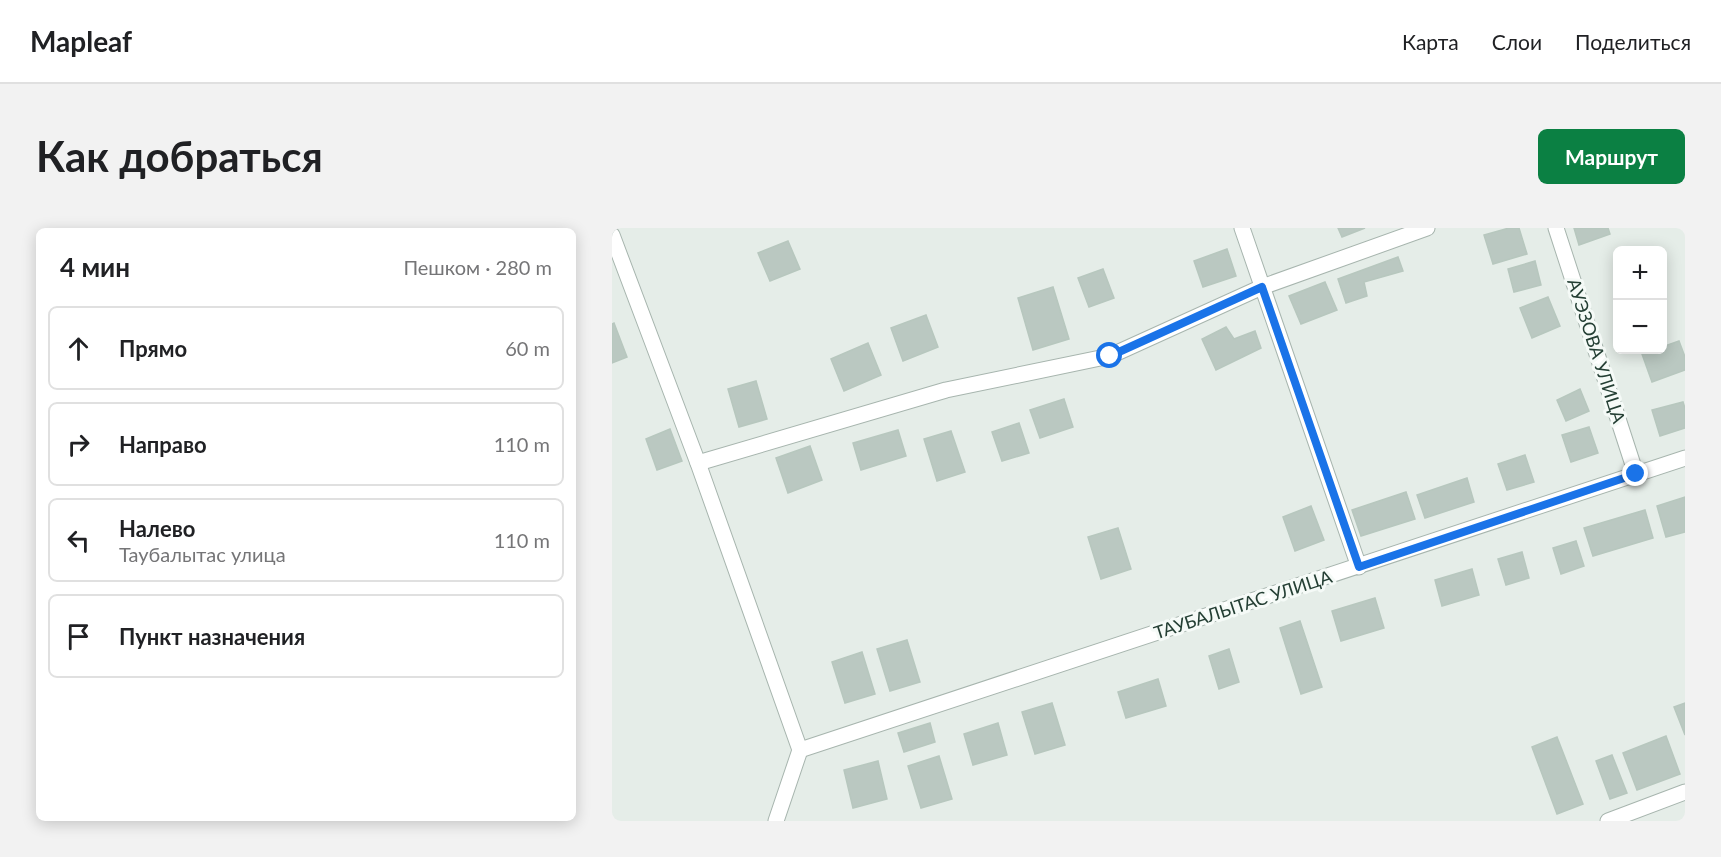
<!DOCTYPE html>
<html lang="ru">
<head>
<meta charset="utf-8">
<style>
	:root { --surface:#fff; --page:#f2f2f2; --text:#202124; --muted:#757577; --line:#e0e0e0; --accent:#0b8043 }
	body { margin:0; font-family:Lato,sans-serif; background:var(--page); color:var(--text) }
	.controls { position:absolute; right:18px; top:18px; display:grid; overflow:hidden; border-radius:9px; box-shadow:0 3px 15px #0003 }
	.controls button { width:54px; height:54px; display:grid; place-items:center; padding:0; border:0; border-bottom:2px solid var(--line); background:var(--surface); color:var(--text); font:30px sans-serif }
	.stop { position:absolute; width:18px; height:18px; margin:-14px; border:4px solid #1a73e8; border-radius:50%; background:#fff }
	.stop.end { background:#1a73e8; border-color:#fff; box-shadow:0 2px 6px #0008 }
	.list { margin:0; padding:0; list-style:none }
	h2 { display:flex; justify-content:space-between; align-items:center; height:78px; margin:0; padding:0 24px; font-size:26px }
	h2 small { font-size:20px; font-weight:400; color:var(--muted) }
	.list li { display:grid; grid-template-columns:39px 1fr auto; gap:18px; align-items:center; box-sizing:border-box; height:84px; margin:0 12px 12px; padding:0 12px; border:2px solid var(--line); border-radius:9px }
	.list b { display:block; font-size:22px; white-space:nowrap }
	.list p { margin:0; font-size:20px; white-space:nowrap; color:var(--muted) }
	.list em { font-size:20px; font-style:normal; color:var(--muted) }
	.icon { flex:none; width:33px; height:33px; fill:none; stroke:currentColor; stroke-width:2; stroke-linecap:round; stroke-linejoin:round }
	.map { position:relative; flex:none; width:1073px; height:593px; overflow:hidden; border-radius:9px }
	header { display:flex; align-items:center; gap:36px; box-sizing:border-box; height:84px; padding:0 30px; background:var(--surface); border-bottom:2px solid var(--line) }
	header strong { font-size:28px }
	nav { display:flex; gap:33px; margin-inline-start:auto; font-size:21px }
	.intro { display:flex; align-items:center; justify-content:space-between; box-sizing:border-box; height:144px; padding:0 36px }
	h1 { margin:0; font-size:42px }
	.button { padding:15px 27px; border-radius:9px; background:var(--accent); color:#fff; font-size:21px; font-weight:700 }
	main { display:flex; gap:36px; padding:0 36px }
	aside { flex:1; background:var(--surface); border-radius:9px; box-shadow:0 3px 15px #0003 }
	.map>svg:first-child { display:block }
</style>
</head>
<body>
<header>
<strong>Mapleaf</strong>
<nav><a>Карта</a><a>Слои</a><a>Поделиться</a></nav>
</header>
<div class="intro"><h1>Как добраться</h1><a class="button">Маршрут</a></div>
<main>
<aside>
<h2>4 мин<small>Пешком · 280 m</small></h2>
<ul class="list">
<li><svg class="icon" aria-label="ahead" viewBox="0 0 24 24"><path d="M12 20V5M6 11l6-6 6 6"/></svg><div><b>Прямо</b></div><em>60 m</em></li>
<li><svg class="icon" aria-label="right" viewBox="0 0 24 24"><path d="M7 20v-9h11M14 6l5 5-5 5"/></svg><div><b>Направо</b></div><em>110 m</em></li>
<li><svg class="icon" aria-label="left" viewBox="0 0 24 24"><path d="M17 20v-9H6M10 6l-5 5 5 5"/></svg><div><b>Налево</b><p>Таубалытас улица</p></div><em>110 m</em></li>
<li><svg class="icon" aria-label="arrive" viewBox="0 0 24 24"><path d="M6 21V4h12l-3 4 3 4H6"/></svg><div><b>Пункт назначения</b></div></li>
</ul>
</aside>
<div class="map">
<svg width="1073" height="593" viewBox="0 0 1073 593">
	<rect width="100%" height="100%" fill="#e5ede8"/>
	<!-- building -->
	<g fill="#bac8c1" stroke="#b7c7be" stroke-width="1.5">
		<path d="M 726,0 L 753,0 L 730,9 Z"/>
		<path d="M 897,0 L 907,0 L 915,26 L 881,36 L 872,7 Z"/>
		<path d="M 962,0 L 996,0 L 998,6 L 967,17 Z"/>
		<path d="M 176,13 L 188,41 L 158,53 L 146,25 Z"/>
		<path d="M 615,21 L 624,48 L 591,59 L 582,33 Z"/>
		<path d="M 786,29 L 791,43 L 752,54 L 755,68 L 734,75 L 726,51 Z"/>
		<path d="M 923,33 L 929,57 L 902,64 L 896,41 Z"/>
		<path d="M 491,41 L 502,70 L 477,79 L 466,50 Z"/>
		<path d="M 713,54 L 725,82 L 689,96 L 677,68 Z"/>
		<path d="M 441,59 L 457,111 L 421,122 L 406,70 Z"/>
		<path d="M 936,69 L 948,98 L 920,110 L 908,80 Z"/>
		<path d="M 314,87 L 326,119 L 291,133 L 279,100 Z"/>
		<path d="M 2,95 L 15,129 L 0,135 L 0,96 Z"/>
		<path d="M 614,99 L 622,111 L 643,103 L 649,120 L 604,142 L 590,111 Z"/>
		<path d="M 1067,113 L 1073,129 L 1073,142 L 1040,154 L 1030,126 L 1044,122 L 1050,122 L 1050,119 Z"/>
		<path d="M 256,115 L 269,147 L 232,163 L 219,131 Z"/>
		<path d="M 144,153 L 155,191 L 127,199 L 116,161 Z"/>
		<path d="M 968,161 L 977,183 L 954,193 L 945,172 Z"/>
		<path d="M 452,171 L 461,199 L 428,210 L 418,182 Z"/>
		<path d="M 1071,174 L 1073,180 L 1073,200 L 1048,208 L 1040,182 Z"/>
		<path d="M 407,195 L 417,225 L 390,233 L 380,204 Z"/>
		<path d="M 977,199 L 986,225 L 959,234 L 950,207 Z"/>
		<path d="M 58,201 L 70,233 L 45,242 L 34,211 Z"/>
		<path d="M 286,202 L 294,228 L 249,242 L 241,215 Z"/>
		<path d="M 339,203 L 353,244 L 325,253 L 312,211 Z"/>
		<path d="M 198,218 L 210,252 L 176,265 L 164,230 Z"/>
		<path d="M 913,227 L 922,254 L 895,262 L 886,236 Z"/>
		<path d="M 855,250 L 862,274 L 813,290 L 805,267 Z"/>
		<path d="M 794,264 L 803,291 L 749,308 L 740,282 Z"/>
		<path d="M 1073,269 L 1073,304 L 1054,309 L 1045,278 Z"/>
		<path d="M 699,278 L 712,312 L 683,323 L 671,289 Z"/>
		<path d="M 1033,282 L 1041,310 L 981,328 L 972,300 Z"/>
		<path d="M 506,300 L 519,341 L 489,351 L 476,309 Z"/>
		<path d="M 964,313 L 972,338 L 949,346 L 941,320 Z"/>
		<path d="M 910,324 L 917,350 L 894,357 L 886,331 Z"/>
		<path d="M 860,341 L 867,367 L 830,378 L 823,352 Z"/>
		<path d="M 763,370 L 772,400 L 729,413 L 720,383 Z"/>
		<path d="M 688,393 L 710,459 L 689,466 L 668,400 Z"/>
		<path d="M 295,412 L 308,454 L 278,463 L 265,421 Z"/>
		<path d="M 617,421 L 627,454 L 607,461 L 597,428 Z"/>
		<path d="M 250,424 L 263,466 L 233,475 L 220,434 Z"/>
		<path d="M 546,451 L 554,478 L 514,490 L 506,464 Z"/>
		<path d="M 440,475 L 453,517 L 423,526 L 410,484 Z"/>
		<path d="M 1073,475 L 1073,507 L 1062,479 Z"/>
		<path d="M 318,495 L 323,514 L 292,524 L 286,505 Z"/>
		<path d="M 386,495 L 395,527 L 361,537 L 352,506 Z"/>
		<path d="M 1054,508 L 1068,546 L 1025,562 L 1011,525 Z"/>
		<path d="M 945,509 L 971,576 L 945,586 L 920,519 Z"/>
		<path d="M 1000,527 L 1015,565 L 998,571 L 984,533 Z"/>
		<path d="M 327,528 L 340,571 L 309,580 L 296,538 Z"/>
		<path d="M 266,533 L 275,571 L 241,580 L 232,542 Z"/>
	</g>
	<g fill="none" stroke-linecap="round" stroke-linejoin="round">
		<defs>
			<g id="minor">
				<path d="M 630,0 L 747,339"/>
				<path d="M 944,0 L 1024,246"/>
				<path d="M 0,7 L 86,235 L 188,522 L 164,593"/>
				<path d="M 86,235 L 334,162 L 498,128 L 650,59 L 815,0"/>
				<path d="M 188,522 L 1073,230"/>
				<path d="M 996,593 L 1073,564"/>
			</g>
		</defs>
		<!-- minor casing -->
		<use href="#minor" stroke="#a7b5ae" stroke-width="17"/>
		<!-- minor -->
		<use href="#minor" stroke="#fff" stroke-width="15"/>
	</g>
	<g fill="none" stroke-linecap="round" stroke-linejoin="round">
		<!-- route -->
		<path stroke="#1a73e8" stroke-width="8" d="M 498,128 L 650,59 L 747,339 L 1024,246"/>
	</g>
	<g text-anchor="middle" stroke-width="6" stroke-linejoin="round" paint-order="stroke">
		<!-- street labels -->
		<g font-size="18" fill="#243f34" stroke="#f5faf7">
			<text transform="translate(984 123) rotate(72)" y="6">АУЭЗОВА УЛИЦА</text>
			<text transform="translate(631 377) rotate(-18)" y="6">ТАУБАЛЫТАС УЛИЦА</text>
		</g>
	</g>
</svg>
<div class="controls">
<button>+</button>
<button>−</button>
</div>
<div class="stop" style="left:498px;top:128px"></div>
<div class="stop end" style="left:1024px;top:246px"></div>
</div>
</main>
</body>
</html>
